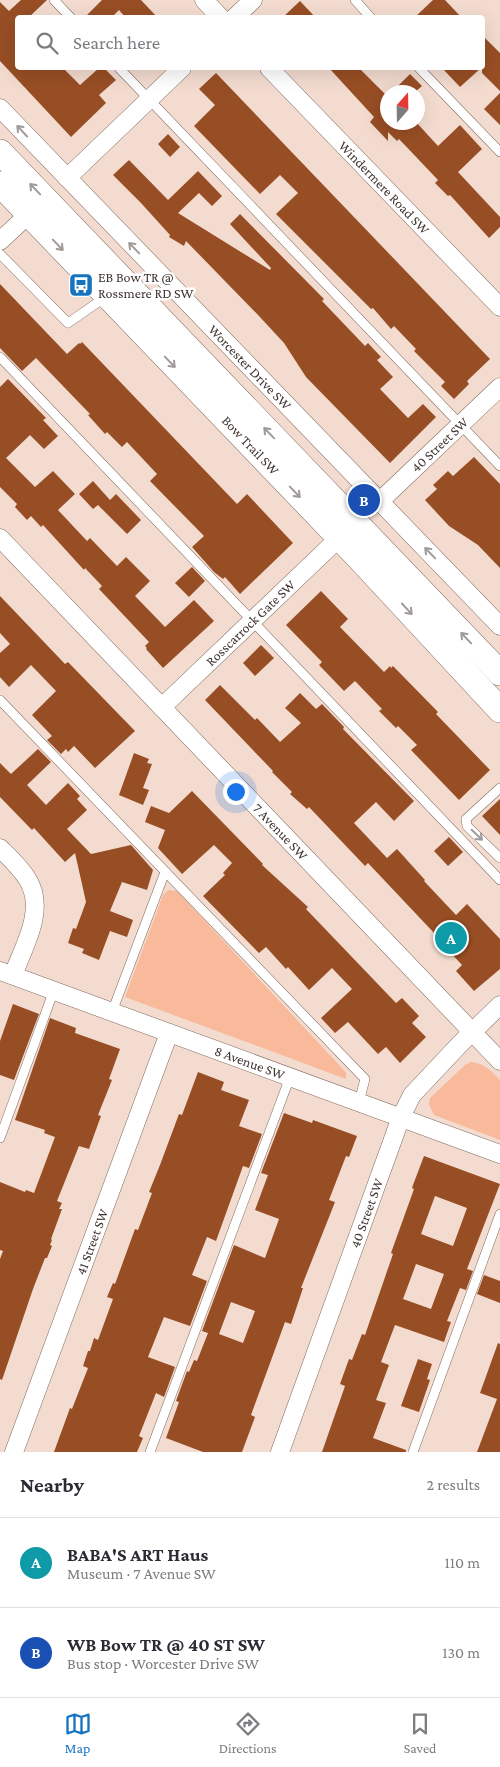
<!DOCTYPE html>
<html lang="en">
<head>
<meta charset="utf-8">
<style>
	:root { --surface:#fff; --page:#f2f2f3; --text:#2b2b33; --muted:#7c7c81; --line:#e1e1e2; --accent:#1673c0 }
	body { margin:0; font-family:"Crimson Pro",serif; background:var(--page); color:var(--text) }
	.compass { position:absolute; left:380px; top:85px; width:45px; height:45px; border-radius:50%; background:var(--surface); box-shadow:0 5px 20px #0002; rotate:20deg }
	.you { position:absolute; left:235px; top:791px; width:18px; height:18px; margin:-12px; border:4px solid #fff; border-radius:50%; background:#1a73e8; box-shadow:0 0 0 8px #1a73e833 }
	.badge { display:grid; place-items:center; width:32px; height:32px; border-radius:50%; background:var(--accent); color:#fff; font-size:16px; font-weight:700 }
	.pin { position:absolute; translate:-50% -50%; border:2px solid #fff; box-shadow:0 1px 5px #0006 }
	.list { margin:0; padding:0; list-style:none }
	h2 { display:flex; justify-content:space-between; align-items:center; height:65px; margin:0; padding:0 20px; font-size:21px }
	h2 small { font-size:16px; font-weight:400; color:var(--muted) }
	.list li { display:grid; grid-template-columns:32px 1fr auto; gap:15px; align-items:center; box-sizing:border-box; height:90px; padding:0 20px; border-top:1px solid var(--line) }
	.list b { display:block; font-size:19px; white-space:nowrap }
	.list p { margin:0; font-size:16px; white-space:nowrap; color:var(--muted) }
	.list em { font-size:16px; font-style:normal; color:var(--muted) }
	.icon { flex:none; width:28px; height:28px; fill:none; stroke:currentColor; stroke-width:2; stroke-linecap:round; stroke-linejoin:round }
	.map { position:relative; flex:none; width:500px; height:1452px; overflow:hidden }
	.search { position:absolute; background:var(--surface); box-shadow:0 5px 20px #0002; left:15px; right:15px; top:15px; height:55px; display:flex; align-items:center; gap:12px; box-sizing:border-box; padding:0 18px; border-radius:5px; color:var(--muted); font-size:19px }
	.sheet { height:245px; background:var(--surface) }
	nav { display:flex; justify-content:space-around; align-items:center; box-sizing:border-box; height:70px; border-top:1px solid var(--line); background:var(--surface); font-size:14px; color:var(--muted) }
	nav a { display:grid; justify-items:center; gap:2px }
	nav .on { color:var(--accent) }
	.map>svg:first-child { display:block }
</style>
</head>
<body>
<div class="map">
<svg width="500" height="1452" viewBox="0 0 500 1452">
	<rect width="100%" height="100%" fill="#f3dbcf"/>
	<!-- green -->
	<g fill="#f9ba9b">
		<path d="M 168,890 L 177,891 L 340,1066 L 346,1073 L 346,1079 L 125,997 L 163,895 Z"/>
		<path d="M 471,1062 C 484,1063 491,1071 500,1080 L 500,1140 L 434,1115 L 429,1104 L 430,1098 L 465,1065 Z"/>
	</g>
	<!-- building -->
	<g fill="#984e24" fill-rule="evenodd">
		<path d="M 21,0 L 47,0 L 28,18 L 18,18 L 18,68 L 63,68 L 80,85 L 99,68 L 104,68 L 116,80 L 99,95 L 106,103 L 71,137 L 0,61 L 0,2 L 9,11 Z"/>
		<path d="M 102,0 L 141,0 L 158,18 L 126,18 L 119,10 L 111,18 L 84,18 Z"/>
		<path d="M 433,0 L 445,0 L 462,18 L 414,18 Z"/>
		<path d="M 300,1 L 316,18 L 282,18 Z"/>
		<path d="M 482,35 L 500,53 L 500,91 L 482,73 Z"/>
		<path d="M 329,68 L 359,68 L 388,97 L 388,122 L 416,122 L 438,146 L 460,125 L 482,149 L 458,172 L 500,217 L 500,227 L 489,238 L 450,195 L 448,196 L 435,183 L 438,180 L 399,139 L 397,141 L 388,132 L 388,141 L 370,122 L 374,117 Z"/>
		<path d="M 442,68 L 481,68 L 460,87 Z"/>
		<path d="M 216,73 L 490,359 L 467,381 L 469,384 L 454,399 L 441,386 L 445,382 L 414,351 L 416,349 L 394,326 L 391,329 L 373,308 L 371,309 L 276,214 L 298,193 L 280,175 L 260,194 L 194,126 L 215,105 L 199,89 Z"/>
		<path d="M 410,74 L 422,86 L 415,92 L 392,92 Z"/>
		<path d="M 500,93 L 500,125 L 484,109 Z"/>
		<path d="M 168,134 L 180,147 L 170,157 L 158,144 Z"/>
		<path d="M 129,160 L 168,200 L 198,171 L 222,196 L 212,206 L 199,193 L 178,213 L 270,270 L 271,268 L 230,224 L 240,214 L 324,299 L 322,301 L 365,346 L 368,343 L 381,357 L 377,360 L 393,377 L 380,389 L 408,418 L 423,404 L 436,417 L 390,463 L 306,377 L 284,343 L 259,316 L 186,241 L 184,246 L 169,237 L 170,235 L 141,203 L 113,175 Z"/>
		<path d="M 0,284 L 67,354 L 79,343 L 80,344 L 82,342 L 237,504 L 247,494 L 293,543 L 240,594 L 225,577 L 223,579 L 214,572 L 192,547 L 204,536 L 150,481 L 157,474 L 127,442 L 122,447 L 107,432 L 105,434 L 88,415 L 90,414 L 36,358 L 22,371 L 0,348 Z"/>
		<path d="M 8,379 L 46,418 L 43,420 L 58,436 L 44,449 L 30,435 L 6,458 L 35,487 L 53,471 L 75,494 L 58,510 L 87,541 L 90,538 L 117,566 L 126,557 L 150,581 L 135,596 L 165,627 L 194,600 L 214,621 L 163,668 L 146,649 L 147,648 L 145,646 L 149,642 L 99,589 L 102,586 L 85,568 L 84,570 L 43,525 L 41,527 L 31,516 L 27,520 L 15,507 L 17,504 L 0,487 L 0,387 Z"/>
		<path d="M 474,457 L 500,484 L 500,568 L 478,545 L 449,526 L 425,500 L 437,489 L 433,485 L 448,471 L 453,476 Z"/>
		<path d="M 93,481 L 110,500 L 116,494 L 141,520 L 127,534 L 98,505 L 93,509 L 79,494 Z"/>
		<path d="M 192,567 L 205,581 L 189,597 L 175,583 Z"/>
		<path d="M 321,591 L 348,619 L 340,627 L 384,672 L 390,666 L 391,668 L 393,666 L 438,712 L 436,714 L 490,770 L 459,800 L 411,750 L 417,745 L 398,726 L 396,728 L 379,711 L 382,709 L 355,681 L 344,691 L 319,665 L 322,662 L 286,625 Z"/>
		<path d="M 0,596 L 65,664 L 68,662 L 135,731 L 95,768 L 74,746 L 68,752 L 66,749 L 61,754 L 47,740 L 52,736 L 32,715 L 56,691 L 31,665 L 9,687 L 0,677 L 0,653 L 10,644 L 0,633 Z"/>
		<path d="M 261,645 L 274,658 L 255,676 L 243,663 Z"/>
		<path d="M 220,685 L 255,720 L 257,718 L 280,742 L 301,723 L 285,708 L 300,693 L 316,709 L 322,704 L 344,727 L 343,729 L 414,801 L 394,821 L 376,802 L 354,823 L 387,858 L 397,849 L 425,880 L 424,881 L 456,915 L 467,904 L 500,939 L 500,969 L 474,991 L 456,971 L 462,965 L 434,935 L 435,934 L 368,863 L 365,866 L 309,807 L 307,809 L 290,794 L 292,792 L 272,772 L 273,771 L 205,700 Z"/>
		<path d="M 38,749 L 51,762 L 27,785 L 46,805 L 68,783 L 80,796 L 77,799 L 87,810 L 67,829 L 91,854 L 131,845 L 153,870 L 147,890 L 122,882 L 110,911 L 133,920 L 127,937 L 110,931 L 99,960 L 82,953 L 84,949 L 68,943 L 73,928 L 76,929 L 86,902 L 75,853 L 65,862 L 34,828 L 32,830 L 0,797 L 0,763 L 11,774 Z"/>
		<path d="M 134,753 L 149,759 L 147,763 L 152,764 L 143,788 L 149,790 L 143,805 L 119,795 Z"/>
		<path d="M 192,791 L 263,864 L 262,865 L 308,907 L 306,909 L 396,1003 L 402,998 L 419,1016 L 412,1023 L 426,1037 L 400,1063 L 386,1047 L 378,1054 L 348,1022 L 335,1033 L 321,1018 L 352,989 L 332,968 L 309,990 L 288,967 L 286,969 L 266,947 L 259,953 L 203,896 L 225,875 L 223,873 L 232,863 L 214,845 L 182,874 L 158,848 L 165,830 L 145,822 L 151,806 L 169,813 Z"/>
		<path d="M 500,799 L 500,835 L 482,816 Z"/>
		<path d="M 449,837 L 463,852 L 448,866 L 434,851 Z"/>
		<path d="M 13,1004 L 39,1014 L 14,1080 L 0,1075 L 0,1041 Z"/>
		<path d="M 50,1018 L 76,1028 L 75,1033 L 120,1049 L 109,1079 L 112,1080 L 98,1115 L 101,1116 L 89,1149 L 79,1146 L 57,1201 L 62,1203 L 59,1209 L 62,1209 L 51,1239 L 52,1240 L 50,1245 L 52,1246 L 47,1258 L 45,1258 L 33,1289 L 2,1380 L 0,1379 L 0,1259 L 3,1251 L 0,1250 L 0,1182 L 25,1192 L 26,1190 L 34,1193 L 55,1137 L 44,1133 L 45,1130 L 15,1120 Z"/>
		<path d="M 198,1072 L 224,1082 L 221,1090 L 249,1100 L 239,1126 L 262,1134 L 249,1168 L 243,1166 L 216,1241 L 207,1237 L 192,1275 L 207,1281 L 190,1326 L 164,1317 L 148,1357 L 175,1367 L 164,1397 L 156,1393 L 139,1436 L 143,1438 L 137,1452 L 54,1452 L 70,1408 L 72,1409 L 88,1368 L 83,1366 L 88,1351 L 90,1351 L 94,1338 L 98,1340 L 113,1299 L 107,1297 L 113,1283 L 115,1284 L 135,1229 L 138,1230 L 152,1193 L 149,1192 L 160,1165 L 179,1114 L 182,1115 Z"/>
		<path d="M 284,1113 L 312,1123 L 313,1120 L 357,1136 L 349,1157 L 346,1156 L 329,1200 L 335,1202 L 301,1288 L 303,1288 L 291,1324 L 285,1322 L 273,1355 L 251,1415 L 255,1417 L 242,1452 L 203,1452 L 166,1438 L 179,1402 L 176,1401 L 187,1371 L 189,1372 L 194,1360 L 197,1361 L 208,1333 L 202,1331 L 234,1245 L 265,1258 L 279,1219 L 255,1210 L 268,1175 L 261,1173 ZM 231,1302 L 255,1311 L 243,1343 L 219,1334 Z"/>
		<path d="M 424,1156 L 500,1184 L 467,1269 L 473,1271 L 466,1290 L 460,1288 L 447,1321 L 451,1322 L 444,1342 L 395,1325 L 381,1362 L 389,1365 L 376,1400 L 386,1403 L 373,1438 L 406,1450 L 406,1452 L 322,1452 L 345,1386 L 340,1384 L 349,1359 L 352,1360 L 362,1334 L 365,1335 L 393,1254 L 391,1253 L 414,1189 L 412,1188 L 413,1185 ZM 435,1196 L 467,1208 L 453,1246 L 421,1234 ZM 416,1264 L 444,1274 L 431,1309 L 403,1299 Z"/>
		<path d="M 484,1275 L 500,1281 L 500,1303 L 477,1294 Z"/>
		<path d="M 498,1343 L 500,1344 L 500,1452 L 477,1452 L 497,1399 L 480,1393 Z"/>
		<path d="M 418,1359 L 432,1364 L 427,1379 L 430,1380 L 419,1412 L 401,1406 Z"/>
	</g>
	<g fill="none" stroke-linecap="round" stroke-linejoin="round">
		<defs>
			<g id="service">
				<path d="M 54,0 L 71,18"/>
				<path d="M 355,0 L 371,18"/>
				<path d="M 119,68 L 500,466"/>
				<path d="M 419,68 L 500,152"/>
				<path d="M 0,254 L 68,323 L 107,296"/>
				<path d="M 0,357 L 500,880"/>
				<path d="M 0,700 L 365,1079 L 359,1102"/>
				<path d="M 500,788 L 466,819 L 467,826 L 500,858"/>
				<path d="M 112,1012 L 165,872"/>
				<path d="M 0,1138 L 54,990"/>
				<path d="M 150,1452 L 290,1077"/>
				<path d="M 413,1452 L 500,1214"/>
			</g>
			<g id="minor">
				<path d="M 204,0 L 221,18"/>
				<path d="M 234,18 L 253,0"/>
				<path id="s1" d="M 269,68 L 500,307"/>
				<path id="s2" d="M 0,108 L 500,626"/>
				<path d="M 67,178 L 182,68"/>
				<path d="M 0,241 L 29,214"/>
				<path id="s3" d="M 380,501 L 500,387"/>
				<path id="s4" d="M 0,538 L 500,1061"/>
				<path id="s5" d="M 162,707 L 339,538"/>
				<path d="M 0,848 C 10,858 21,868 28,880 C 46,910 24,946 13,975"/>
				<path id="s6" d="M 0,971 L 500,1154"/>
				<path id="s7" d="M 14,1452 L 169,1033"/>
				<path id="s8" d="M 280,1452 L 401,1117 L 412,1095 L 460,1044 L 500,1005"/>
			</g>
			<g id="secondary">
				<path d="M 0,152 L 500,673"/>
				<path id="s9" d="M 0,184 L 359,558 L 500,710"/>
			</g>
		</defs>
		<!-- service casing -->
		<use href="#service" stroke="#806b60" stroke-width="10"/>
		<!-- minor casing -->
		<use href="#minor" stroke="#806b60" stroke-width="19"/>
		<!-- secondary casing -->
		<use href="#secondary" stroke="#806b60" stroke-width="26"/>
		<!-- service -->
		<use href="#service" stroke="#fff" stroke-width="9"/>
		<!-- minor -->
		<use href="#minor" stroke="#fff" stroke-width="18"/>
		<!-- secondary -->
		<use href="#secondary" stroke="#fff" stroke-width="25"/>
	</g>
	<!-- one-way arrows -->
	<defs><path id="oneway-shaft" d="M-6 0H5M1.5-3L5.5 0L1.5 3" fill="none" stroke-width="1.6" stroke-linecap="round" stroke-linejoin="round" transform="scale(1.25)"/></defs>
	<g stroke="#a09a98">
		<use href="#oneway-shaft" transform="translate(22 131) rotate(-133)"/>
		<use href="#oneway-shaft" transform="translate(35 189) rotate(-134)"/>
		<use href="#oneway-shaft" transform="translate(58 245) rotate(46)"/>
		<use href="#oneway-shaft" transform="translate(134 248) rotate(-134)"/>
		<use href="#oneway-shaft" transform="translate(170 362) rotate(46)"/>
		<use href="#oneway-shaft" transform="translate(269 433) rotate(-134)"/>
		<use href="#oneway-shaft" transform="translate(295 492) rotate(46)"/>
		<use href="#oneway-shaft" transform="translate(430 553) rotate(-134)"/>
		<use href="#oneway-shaft" transform="translate(407 609) rotate(47)"/>
		<use href="#oneway-shaft" transform="translate(466 638) rotate(-134)"/>
		<use href="#oneway-shaft" transform="translate(477 835) rotate(44)"/>
	</g>
	<!-- icons -->
	<defs>
		<symbol id="bus-square" viewBox="-11 -11 22 22"><rect x="-9" y="-9" width="18" height="18" rx="4" fill="#1673c0" stroke="#fff"/><path d="M-5-6H5V4H4V6H2V4H-2V6H-4V4H-5ZM-3.5-4V0h7V-4ZM-3.5 1.2v1.5H-2V1.2ZM2 1.2v1.5H3.5V1.2Z" fill="#fff"/></symbol>
	</defs>
	<g fill-rule="evenodd">
		<use href="#bus-square" x="67" y="271" width="28" height="28"/>
	</g>
	<g text-anchor="middle" stroke-width="5" stroke-linejoin="round" paint-order="stroke">
		<!-- street labels -->
		<g font-size="14" fill="#403632" stroke="#fff">
			<text dy="5" stroke="none"><textPath href="#s1" startOffset="166">Windermere Road SW</textPath></text>
			<text dy="5" stroke="none"><textPath href="#s2" startOffset="360">Worcester Drive SW</textPath></text>
			<text dy="5" stroke="none"><textPath href="#s3" startOffset="82">40 Street SW</textPath></text>
			<text dy="5" stroke="none"><textPath href="#s9" startOffset="362">Bow Trail SW</textPath></text>
			<text dy="5" stroke="none"><textPath href="#s5" startOffset="122">Rosscarrock Gate SW</textPath></text>
			<text dy="5" stroke="none"><textPath href="#s4" startOffset="406">7 Avenue SW</textPath></text>
			<text dy="5" stroke="none"><textPath href="#s6" startOffset="266">8 Avenue SW</textPath></text>
			<text dy="5" stroke="none"><textPath href="#s8" startOffset="254">40 Street SW</textPath></text>
			<text dy="5" stroke="none"><textPath href="#s7" startOffset="224">41 Street SW</textPath></text>
		</g>
		<!-- poi labels -->
		<g font-size="14" fill="#403632" stroke="#fff" text-anchor="start">
			<text x="98" y="282">EB Bow TR @<tspan x="98" dy="16">Rossmere RD SW</tspan></text>
		</g>
	</g>
</svg>
<svg class="compass" viewBox="-18 -18 36 36"><path d="M0-13l5 13h-10z" fill="#e53935"/><path d="M0 13l5-13h-10z" fill="#7c7c81"/></svg>
<div class="you"></div>
<div class="pin badge" style="left:451px;top:938px;background:#0f9aa8">A</div>
<div class="pin badge" style="left:364px;top:500px;background:#1a4fb4">B</div>
<div class="search"><svg class="icon" aria-label="search" viewBox="0 0 24 24"><circle cx="10" cy="10" r="6"/><path d="M15 15l6 6"/></svg>Search here</div>
</div>
<section class="sheet">
<h2>Nearby<small>2 results</small></h2>
<ul class="list">
<li><span class="badge" style="background:#0f9aa8">A</span><div><b>BABA'S ART Haus</b><p>Museum · 7 Avenue SW</p></div><em>110 m</em></li>
<li><span class="badge" style="background:#1a4fb4">B</span><div><b>WB Bow TR @ 40 ST SW</b><p>Bus stop · Worcester Drive SW</p></div><em>130 m</em></li>
</ul>
</section>
<nav>
<a class="on"><svg class="icon" aria-label="map" viewBox="0 0 24 24"><path d="M3 6l6-2 6 2 6-2v14l-6 2-6-2-6 2zM9 4v14M15 6v14"/></svg>Map</a>
<a><svg class="icon" aria-label="directions" viewBox="0 0 24 24"><path d="M12 3l9 9-9 9-9-9zM9 14v-3h6M13 9l2 2-2 2"/></svg>Directions</a>
<a><svg class="icon" aria-label="saved" viewBox="0 0 24 24"><path d="M7 4h10v16l-5-4-5 4z"/></svg>Saved</a>
</nav>
</body>
</html>
